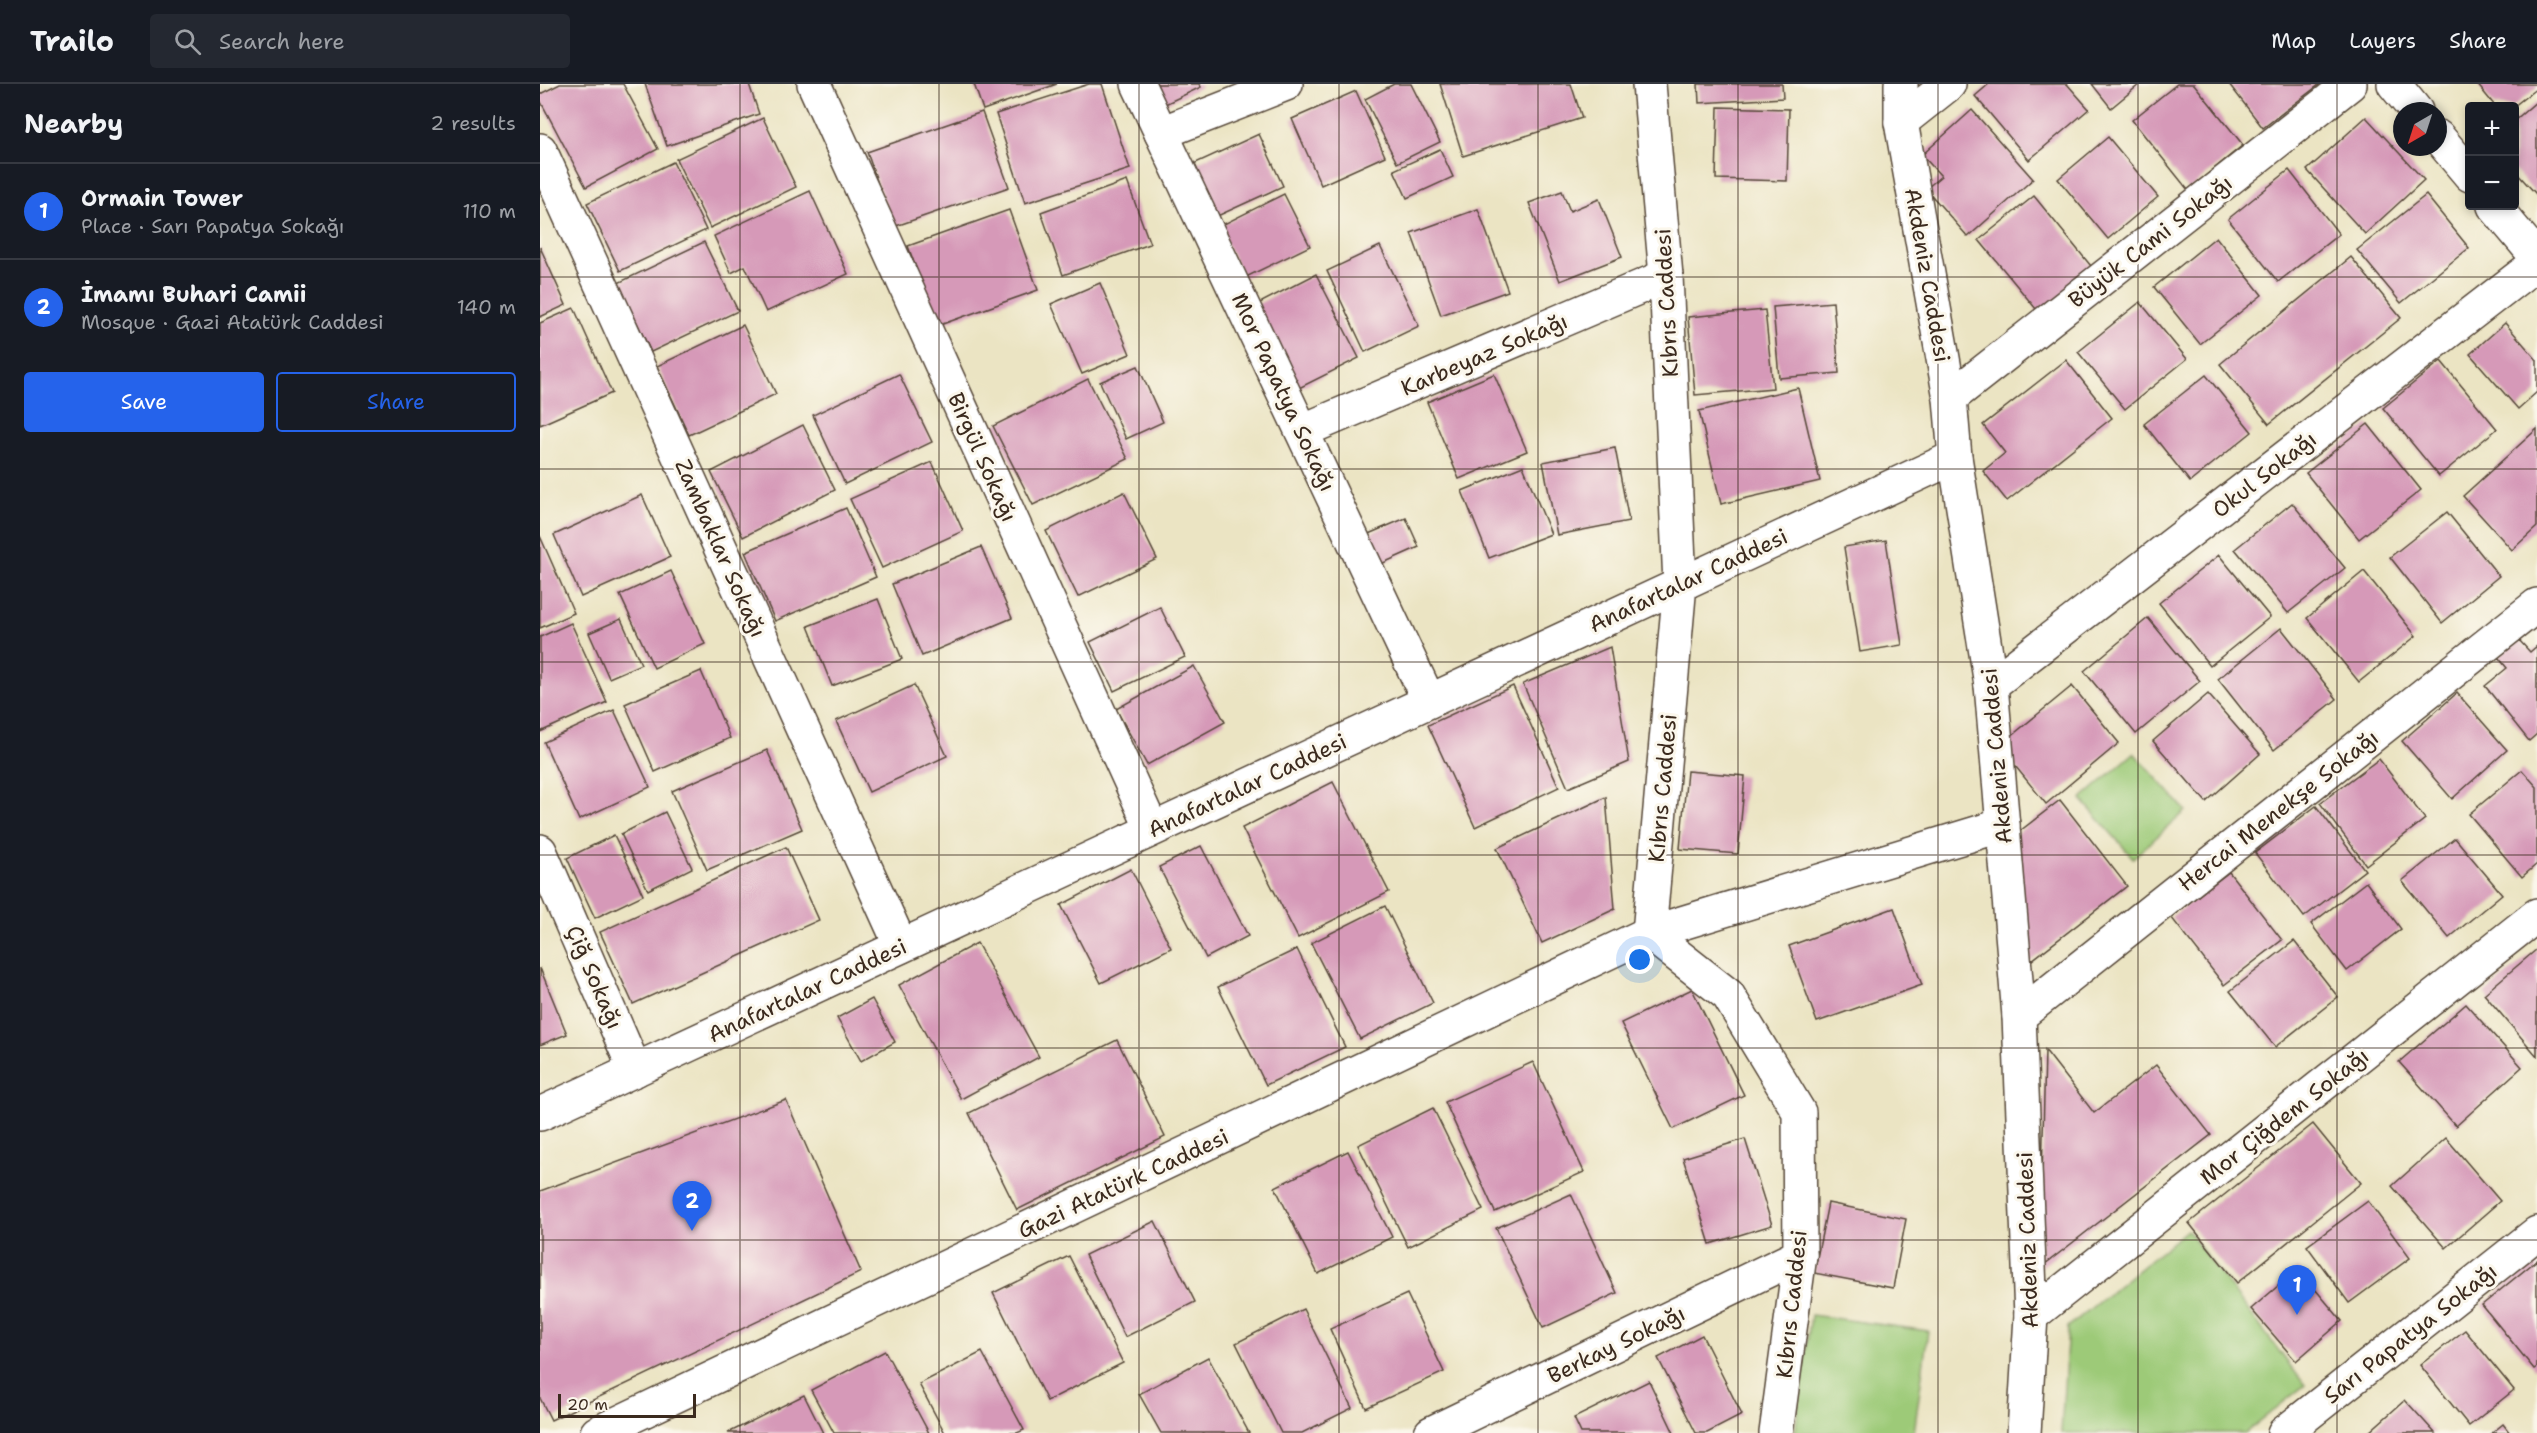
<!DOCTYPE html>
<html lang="en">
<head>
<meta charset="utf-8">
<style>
	:root { --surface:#171b24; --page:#242831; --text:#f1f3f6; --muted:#9ea1a6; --line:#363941; --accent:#2563eb }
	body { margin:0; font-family:"Shantell Sans",sans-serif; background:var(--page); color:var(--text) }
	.controls { position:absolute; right:18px; top:18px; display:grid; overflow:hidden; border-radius:6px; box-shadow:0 3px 9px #0003 }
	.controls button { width:54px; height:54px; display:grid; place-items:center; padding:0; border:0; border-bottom:2px solid var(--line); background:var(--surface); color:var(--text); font:30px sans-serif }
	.compass { position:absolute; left:1853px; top:18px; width:54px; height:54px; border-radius:50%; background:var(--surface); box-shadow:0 3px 9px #0003; rotate:219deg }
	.scale { position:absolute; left:18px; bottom:15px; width:138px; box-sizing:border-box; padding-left:6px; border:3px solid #3b2a1e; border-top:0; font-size:16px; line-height:21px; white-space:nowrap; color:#3b2a1e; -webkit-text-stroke:4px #fbf7ec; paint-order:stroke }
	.you { position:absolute; left:1100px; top:876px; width:21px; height:21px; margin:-15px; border:4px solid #fff; border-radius:50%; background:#1a73e8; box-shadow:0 0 0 9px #1a73e833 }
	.badge { display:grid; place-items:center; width:39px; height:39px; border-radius:50%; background:var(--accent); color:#fff; font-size:20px; font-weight:700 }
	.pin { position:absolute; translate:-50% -50px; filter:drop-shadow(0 2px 3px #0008) }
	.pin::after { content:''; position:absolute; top:32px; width:21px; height:18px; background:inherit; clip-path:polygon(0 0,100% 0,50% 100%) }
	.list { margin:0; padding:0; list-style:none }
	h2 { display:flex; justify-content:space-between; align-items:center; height:78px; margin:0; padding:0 24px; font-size:26px }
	h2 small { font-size:20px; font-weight:400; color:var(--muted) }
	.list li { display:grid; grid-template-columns:39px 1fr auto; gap:18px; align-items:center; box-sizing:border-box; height:96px; padding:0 24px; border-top:2px solid var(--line) }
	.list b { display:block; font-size:22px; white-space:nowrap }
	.list p { margin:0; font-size:20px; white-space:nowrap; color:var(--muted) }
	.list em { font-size:20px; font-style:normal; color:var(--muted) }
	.actions { display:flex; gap:12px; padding:18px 24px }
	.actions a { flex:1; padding:14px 0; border:2px solid var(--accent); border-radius:6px; text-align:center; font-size:21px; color:var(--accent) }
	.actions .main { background:var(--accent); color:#fff }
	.icon { flex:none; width:33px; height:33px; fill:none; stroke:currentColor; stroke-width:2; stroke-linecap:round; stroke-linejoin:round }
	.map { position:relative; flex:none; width:1997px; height:1349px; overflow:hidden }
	header { display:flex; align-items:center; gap:36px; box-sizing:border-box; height:84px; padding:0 30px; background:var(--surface); border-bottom:2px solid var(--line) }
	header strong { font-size:28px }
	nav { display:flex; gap:33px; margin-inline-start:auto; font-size:21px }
	.search { width:420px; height:54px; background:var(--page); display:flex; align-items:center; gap:15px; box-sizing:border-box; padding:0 21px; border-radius:6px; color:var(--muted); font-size:22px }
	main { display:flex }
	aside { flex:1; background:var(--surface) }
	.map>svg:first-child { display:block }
</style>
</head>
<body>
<header>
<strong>Trailo</strong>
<div class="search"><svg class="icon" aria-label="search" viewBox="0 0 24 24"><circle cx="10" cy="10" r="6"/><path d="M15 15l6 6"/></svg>Search here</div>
<nav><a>Map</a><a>Layers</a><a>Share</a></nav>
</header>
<main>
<aside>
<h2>Nearby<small>2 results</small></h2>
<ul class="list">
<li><span class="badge">1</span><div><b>Ormain Tower</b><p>Place · Sarı Papatya Sokağı</p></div><em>110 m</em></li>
<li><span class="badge">2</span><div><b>İmamı Buhari Camii</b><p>Mosque · Gazi Atatürk Caddesi</p></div><em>140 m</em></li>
</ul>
<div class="actions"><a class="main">Save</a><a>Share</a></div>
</aside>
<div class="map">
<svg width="1997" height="1349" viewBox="0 0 1997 1349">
	<rect width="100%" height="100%" fill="#fbf7ec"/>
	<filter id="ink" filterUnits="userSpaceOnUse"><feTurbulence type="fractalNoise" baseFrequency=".0167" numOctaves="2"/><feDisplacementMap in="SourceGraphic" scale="12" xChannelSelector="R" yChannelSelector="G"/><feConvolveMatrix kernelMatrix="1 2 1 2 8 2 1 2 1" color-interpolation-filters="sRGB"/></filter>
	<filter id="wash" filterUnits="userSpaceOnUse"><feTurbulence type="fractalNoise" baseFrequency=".008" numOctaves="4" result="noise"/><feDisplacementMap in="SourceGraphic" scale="24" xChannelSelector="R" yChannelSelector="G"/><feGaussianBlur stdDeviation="1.35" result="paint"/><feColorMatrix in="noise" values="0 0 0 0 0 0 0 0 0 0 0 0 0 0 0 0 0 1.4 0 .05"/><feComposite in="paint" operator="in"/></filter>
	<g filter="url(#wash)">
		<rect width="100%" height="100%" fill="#ebe4c3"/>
		<!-- green -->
		<g fill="#9dca78" stroke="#6c7a4b" stroke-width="1.5">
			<path d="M 1594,669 L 1646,727 L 1593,774 L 1541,715 Z"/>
			<path d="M 1647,1146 L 1765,1301 L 1705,1349 L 1521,1349 L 1528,1243 Z"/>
			<path d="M 1271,1231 L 1388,1247 L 1374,1349 L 1255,1349 Z"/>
		</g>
		<g id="blocks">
			<!-- building -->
			<g fill="#d699b8">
				<path d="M 20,0 L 83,0 L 118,65 L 46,103 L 0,16 L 0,10 Z"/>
				<path d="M 105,0 L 209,0 L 219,30 L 127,62 Z"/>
				<path d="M 434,0 L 517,0 L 443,26 Z"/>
				<path d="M 549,0 L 562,0 L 590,85 L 485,119 L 456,30 Z"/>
				<path d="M 608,0 L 659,0 L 661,3 L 619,23 Z"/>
				<path d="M 854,0 L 871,0 L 900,58 L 857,79 L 825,15 Z"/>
				<path d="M 900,0 L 1031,0 L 1042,34 L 923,72 Z"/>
				<path d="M 1158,0 L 1242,0 L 1243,14 L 1159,19 Z"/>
				<path d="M 1449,0 L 1527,0 L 1549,25 L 1489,76 L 1435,12 Z"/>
				<path d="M 1552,0 L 1600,0 L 1571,24 Z"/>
				<path d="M 1637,0 L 1654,0 L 1703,61 L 1648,106 L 1592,36 Z"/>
				<path d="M 1689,0 L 1780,0 L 1723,44 Z"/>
				<path d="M 1937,0 L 1997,0 L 1997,4 L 1974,22 L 1955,22 Z"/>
				<path d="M 816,7 L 845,72 L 781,101 L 752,35 Z"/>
				<path d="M 1997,17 L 1997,111 L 1974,86 L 1974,37 Z"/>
				<path d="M 1178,23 L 1249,25 L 1247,97 L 1176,95 Z"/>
				<path d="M 1432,26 L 1493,95 L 1428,153 L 1386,105 L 1401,92 L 1382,71 Z"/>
				<path d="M 442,28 L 469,103 L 353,143 L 327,68 Z"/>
				<path d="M 1826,33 L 1884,96 L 1825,150 L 1767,86 Z"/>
				<path d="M 223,34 L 256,103 L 170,144 L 136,75 Z"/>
				<path d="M 719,50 L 743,102 L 673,134 L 649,82 Z"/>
				<path d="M 1568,53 L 1618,113 L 1568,155 L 1518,95 Z"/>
				<path d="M 900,65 L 913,93 L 867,114 L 854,86 Z"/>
				<path d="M 133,78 L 166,146 L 80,187 L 47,119 Z"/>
				<path d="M 1749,86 L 1799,150 L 1738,198 L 1688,135 Z"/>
				<path d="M 587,97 L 610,160 L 523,191 L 501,128 Z"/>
				<path d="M 270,107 L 308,190 L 226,228 L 205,182 L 191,189 L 174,152 Z"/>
				<path d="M 1022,107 L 1030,127 L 1059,115 L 1082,173 L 1020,197 L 989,119 Z"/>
				<path d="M 744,110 L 770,162 L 704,194 L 678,143 Z"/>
				<path d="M 1886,111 L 1929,164 L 1861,219 L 1817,166 Z"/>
				<path d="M 1494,112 L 1555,187 L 1501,231 L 1439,156 Z"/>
				<path d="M 938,125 L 968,207 L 901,231 L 871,149 Z"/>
				<path d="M 469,126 L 498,206 L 397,242 L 368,162 Z"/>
				<path d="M 1676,153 L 1722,211 L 1660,260 L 1614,203 Z"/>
				<path d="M 164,158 L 198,227 L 111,268 L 78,199 Z"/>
				<path d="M 840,162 L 879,242 L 825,268 L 787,187 Z"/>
				<path d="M 0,163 L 26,221 L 0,233 Z"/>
				<path d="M 1811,173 L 1861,234 L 1729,340 L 1680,280 Z"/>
				<path d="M 776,190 L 819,274 L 755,306 L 712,223 Z"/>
				<path d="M 560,199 L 590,270 L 542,290 L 511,220 Z"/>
				<path d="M 1293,218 L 1299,289 L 1239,294 L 1233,223 Z"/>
				<path d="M 1600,218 L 1647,275 L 1585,325 L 1538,268 Z"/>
				<path d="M 34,224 L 72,309 L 0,341 L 0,239 Z"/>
				<path d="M 1225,226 L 1233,304 L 1155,311 L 1148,233 Z"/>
				<path d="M 1965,239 L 1997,276 L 1997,308 L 1978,325 L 1930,270 Z"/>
				<path d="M 203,241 L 236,310 L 149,351 L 117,282 Z"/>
				<path d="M 1526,276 L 1572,334 L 1467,417 L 1443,387 L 1465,369 L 1443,341 Z"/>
				<path d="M 1901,277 L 1957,345 L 1899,392 L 1843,324 Z"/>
				<path d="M 598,282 L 623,338 L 586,355 L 560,298 Z"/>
				<path d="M 359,290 L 392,358 L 305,400 L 273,331 Z"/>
				<path d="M 954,290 L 987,367 L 919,395 L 887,318 Z"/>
				<path d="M 1666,291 L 1712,348 L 1650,398 L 1604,340 Z"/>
				<path d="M 548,295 L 588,375 L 493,421 L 453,342 Z"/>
				<path d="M 1258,304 L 1280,397 L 1181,420 L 1159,327 Z"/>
				<path d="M 1828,340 L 1881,406 L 1819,455 L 1766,389 Z"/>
				<path d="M 263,341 L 295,406 L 203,453 L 171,388 Z"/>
				<path d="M 1997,345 L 1997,443 L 1972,466 L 1923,412 Z"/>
				<path d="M 1075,364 L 1089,437 L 1017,451 L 1003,378 Z"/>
				<path d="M 392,378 L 423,447 L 342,484 L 310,415 Z"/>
				<path d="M 983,382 L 1011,450 L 949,474 L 922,407 Z"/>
				<path d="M 584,408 L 617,475 L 538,513 L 506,447 Z"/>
				<path d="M 102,411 L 130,473 L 41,513 L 14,451 Z"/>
				<path d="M 1752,419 L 1805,484 L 1748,529 L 1695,465 Z"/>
				<path d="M 306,424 L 336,493 L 235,537 L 205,468 Z"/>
				<path d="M 1907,428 L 1959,492 L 1902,539 L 1850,473 Z"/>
				<path d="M 866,434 L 879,463 L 832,484 L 819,454 Z"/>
				<path d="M 0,452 L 34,529 L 0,544 Z"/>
				<path d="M 1346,456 L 1362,561 L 1320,568 L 1304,463 Z"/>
				<path d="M 441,463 L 472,534 L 382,572 L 352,500 Z"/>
				<path d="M 1679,471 L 1730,533 L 1670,582 L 1619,519 Z"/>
				<path d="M 131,487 L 165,560 L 114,584 L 80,511 Z"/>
				<path d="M 1824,487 L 1876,552 L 1819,598 L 1767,534 Z"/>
				<path d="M 338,515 L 362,575 L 292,602 L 268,542 Z"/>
				<path d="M 620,523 L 645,573 L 574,607 L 550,558 Z"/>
				<path d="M 1608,534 L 1660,597 L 1596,650 L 1544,587 Z"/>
				<path d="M 81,535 L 101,580 L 69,594 L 49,549 Z"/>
				<path d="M 31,539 L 67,618 L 0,648 L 0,553 Z"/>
				<path d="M 1741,544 L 1797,615 L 1734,666 L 1678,595 Z"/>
				<path d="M 1979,556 L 1990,568 L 1997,562 L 1997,650 L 1989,657 L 1945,602 L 1967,584 L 1958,573 Z"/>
				<path d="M 1070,563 L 1089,678 L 1028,704 L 983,600 Z"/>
				<path d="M 654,582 L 685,638 L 607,681 L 576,625 Z"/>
				<path d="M 161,587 L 190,654 L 115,688 L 85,620 Z"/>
				<path d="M 374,601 L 407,672 L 329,708 L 296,637 Z"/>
				<path d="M 973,602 L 1019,703 L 935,743 L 888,641 Z"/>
				<path d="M 1532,602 L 1579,659 L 1506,720 L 1459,662 Z"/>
				<path d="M 1917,609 L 1967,666 L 1912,715 L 1862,657 Z"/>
				<path d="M 1668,610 L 1720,670 L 1666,718 L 1613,657 Z"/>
				<path d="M 74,626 L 110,703 L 39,736 L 4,658 Z"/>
				<path d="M 227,666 L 262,745 L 167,786 L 132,707 Z"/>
				<path d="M 1839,675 L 1885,735 L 1826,781 L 1780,719 Z"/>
				<path d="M 1982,686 L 1997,703 L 1997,780 L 1982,793 L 1929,730 Z"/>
				<path d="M 1147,687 L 1205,692 L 1198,770 L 1140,765 Z"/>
				<path d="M 793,698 L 849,808 L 758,854 L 702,744 Z"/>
				<path d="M 1066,713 L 1075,825 L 1002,859 L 957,764 Z"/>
				<path d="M 1520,716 L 1587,802 L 1483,883 L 1476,750 Z"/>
				<path d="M 1776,722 L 1825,786 L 1764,833 L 1715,769 Z"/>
				<path d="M 125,728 L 152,784 L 108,806 L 81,750 Z"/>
				<path d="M 74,751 L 103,811 L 55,834 L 27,774 Z"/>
				<path d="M 1915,754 L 1962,810 L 1909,854 L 1862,797 Z"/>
				<path d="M 661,762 L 708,852 L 666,874 L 619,783 Z"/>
				<path d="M 246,763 L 279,836 L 93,920 L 60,848 Z"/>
				<path d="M 591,785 L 631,864 L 561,899 L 521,821 Z"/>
				<path d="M 1689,788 L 1742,856 L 1684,901 L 1631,833 Z"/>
				<path d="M 1826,798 L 1861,845 L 1807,887 L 1771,840 Z"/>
				<path d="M 845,822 L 893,919 L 820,955 L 771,859 Z"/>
				<path d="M 1354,824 L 1382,901 L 1277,938 L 1249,862 Z"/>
				<path d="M 1754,857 L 1798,913 L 1735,963 L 1690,907 Z"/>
				<path d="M 437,859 L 499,973 L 421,1015 L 359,901 Z"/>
				<path d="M 757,865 L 805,963 L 726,1001 L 678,903 Z"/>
				<path d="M 1997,865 L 1997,972 L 1944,910 Z"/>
				<path d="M 0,884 L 27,950 L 0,961 Z"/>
				<path d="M 1152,905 L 1204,1011 L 1133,1045 L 1081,939 Z"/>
				<path d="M 332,915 L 355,958 L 321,977 L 297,934 Z"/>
				<path d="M 1926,920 L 1982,983 L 1916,1042 L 1859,978 Z"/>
				<path d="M 577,956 L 625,1053 L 477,1126 L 429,1029 Z"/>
				<path d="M 1505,966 L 1554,1029 L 1616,981 L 1671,1051 L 1500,1184 Z"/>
				<path d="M 993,978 L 1044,1088 L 955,1128 L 905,1018 Z"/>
				<path d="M 246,1016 L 321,1188 L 11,1336 L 0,1314 L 0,1107 Z"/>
				<path d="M 893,1024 L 943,1126 L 868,1163 L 818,1061 Z"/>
				<path d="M 1773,1040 L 1821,1099 L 1697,1199 L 1649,1139 Z"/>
				<path d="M 1906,1054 L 1960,1117 L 1906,1164 L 1852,1102 Z"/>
				<path d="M 1205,1055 L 1232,1141 L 1170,1160 L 1143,1074 Z"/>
				<path d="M 808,1067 L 852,1153 L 778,1190 L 735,1103 Z"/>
				<path d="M 1031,1110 L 1077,1209 L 1003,1244 L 956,1144 Z"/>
				<path d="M 1828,1117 L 1870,1174 L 1809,1219 L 1767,1162 Z"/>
				<path d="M 1288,1119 L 1366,1135 L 1353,1204 L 1274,1189 Z"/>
				<path d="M 615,1137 L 655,1218 L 585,1253 L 545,1171 Z"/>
				<path d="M 529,1172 L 583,1279 L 507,1317 L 453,1209 Z"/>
				<path d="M 1997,1176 L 1997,1283 L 1994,1285 L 1942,1221 Z"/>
				<path d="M 1758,1185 L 1802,1237 L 1756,1277 L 1711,1225 Z"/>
				<path d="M 867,1210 L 904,1288 L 826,1324 L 790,1245 Z"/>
				<path d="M 763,1225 L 812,1324 L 762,1349 L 741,1349 L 696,1259 Z"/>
				<path d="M 1925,1246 L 1974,1306 L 1929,1342 L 1880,1281 Z"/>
				<path d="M 1162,1251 L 1202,1331 L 1167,1349 L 1156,1349 L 1118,1274 Z"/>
				<path d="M 345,1267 L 389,1349 L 294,1349 L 271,1306 Z"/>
				<path d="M 442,1268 L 484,1346 L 477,1349 L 405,1349 L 379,1300 Z"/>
				<path d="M 668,1273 L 709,1349 L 621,1349 L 599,1310 Z"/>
				<path d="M 1109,1297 L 1134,1349 L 1041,1349 L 1034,1334 Z"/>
				<path d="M 264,1311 L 283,1349 L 188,1349 Z"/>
				<path d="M 1865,1316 L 1895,1349 L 1828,1349 Z"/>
				<path d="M 1963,1340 L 1970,1349 L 1952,1349 Z"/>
			</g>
		</g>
	</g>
	<g filter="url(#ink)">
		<use href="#blocks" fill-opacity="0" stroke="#554637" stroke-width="1.5"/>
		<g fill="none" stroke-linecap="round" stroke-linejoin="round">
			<defs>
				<g id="minor">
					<path d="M 274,0 L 612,745"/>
					<path d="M 598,0 L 889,617"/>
					<path d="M 1109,0 L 1126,192 L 1140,500 L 1109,849 L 1188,911 L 1259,1028 L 1260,1171 L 1236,1349"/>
					<path d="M 1361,0 L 1361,38 L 1410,314 L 1415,373 L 1451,601 L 1479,932 L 1491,1232 L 1484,1349"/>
					<path d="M 1854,0 L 1876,27"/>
					<path d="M 1361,38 L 1409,0"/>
					<path d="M 621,49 L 746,0"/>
					<path d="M 1898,53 L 1930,91"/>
					<path d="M 0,66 L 361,862"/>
					<path d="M 1954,122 L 1997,173"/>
					<path d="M 1410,314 L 1810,0"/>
					<path d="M 762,347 L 1126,192"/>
					<path d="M 1451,601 L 1997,179"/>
					<path d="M 0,767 L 95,986"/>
					<path d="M 1479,932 L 1997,521"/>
					<path d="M 0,1030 L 1415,373"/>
					<path d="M 1491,1232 L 1997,831"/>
					<path d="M 57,1349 L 1109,849 L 1463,741"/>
					<path d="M 891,1349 L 1260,1171"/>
					<path d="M 1744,1349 L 1997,1149"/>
				</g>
			</defs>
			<!-- minor casing -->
			<use href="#minor" stroke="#554637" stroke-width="36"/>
			<!-- minor -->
			<use href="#minor" stroke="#fff" stroke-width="33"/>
		</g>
	</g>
	<!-- grid -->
	<path fill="none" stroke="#3b2a1e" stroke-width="1.5" stroke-opacity="0.55" d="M 200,0 L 200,1349M 399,0 L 399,1349M 599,0 L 599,1349M 799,0 L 799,1349M 998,0 L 998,1349M 1198,0 L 1198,1349M 1398,0 L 1398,1349M 1598,0 L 1598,1349M 1797,0 L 1797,1349M 0,193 L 1997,193M 0,385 L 1997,385M 0,578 L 1997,578M 0,771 L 1997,771M 0,964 L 1997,964M 0,1156 L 1997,1156"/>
	<g text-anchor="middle" stroke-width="6" stroke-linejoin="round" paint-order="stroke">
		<!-- street labels -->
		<g font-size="22" fill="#3b2a1e" stroke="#fbf7ec">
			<text transform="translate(1610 157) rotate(-38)" y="8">Büyük Cami Sokağı</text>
			<text transform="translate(1388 191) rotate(80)" y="8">Akdeniz Caddesi</text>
			<text transform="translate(1126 219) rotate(-93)" y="8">Kıbrıs Caddesi</text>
			<text transform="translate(944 270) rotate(-23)" y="8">Karbeyaz Sokağı</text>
			<text transform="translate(744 308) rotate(65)" y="8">Mor Papatya Sokağı</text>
			<text transform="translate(443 373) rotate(66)" y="8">Birgül Sokağı</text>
			<text transform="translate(1724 390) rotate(-38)" y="8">Okul Sokağı</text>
			<text transform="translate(181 464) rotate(66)" y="8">Zambaklar Sokağı</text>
			<text transform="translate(1148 496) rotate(-25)" y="8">Anafartalar Caddesi</text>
			<text transform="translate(1456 672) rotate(-95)" y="8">Akdeniz Caddesi</text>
			<text transform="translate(707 701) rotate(-25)" y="8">Anafartalar Caddesi</text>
			<text transform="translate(1122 704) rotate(-85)" y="8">Kıbrıs Caddesi</text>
			<text transform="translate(1738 726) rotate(-38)" y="8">Hercai Menekşe Sokağı</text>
			<text transform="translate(55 893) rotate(67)" y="8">Çiğ Sokağı</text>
			<text transform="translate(267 906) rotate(-25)" y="8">Anafartalar Caddesi</text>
			<text transform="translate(1744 1032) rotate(-38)" y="8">Mor Çiğdem Sokağı</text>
			<text transform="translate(583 1099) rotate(-25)" y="8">Gazi Atatürk Caddesi</text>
			<text transform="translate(1487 1156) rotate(-92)" y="8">Akdeniz Caddesi</text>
			<text transform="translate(1251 1220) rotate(-84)" y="8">Kıbrıs Caddesi</text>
			<text transform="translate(1870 1249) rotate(-38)" y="8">Sarı Papatya Sokağı</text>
			<text transform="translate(1076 1260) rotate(-26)" y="8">Berkay Sokağı</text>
		</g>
	</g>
</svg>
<div class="controls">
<button>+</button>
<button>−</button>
</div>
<svg class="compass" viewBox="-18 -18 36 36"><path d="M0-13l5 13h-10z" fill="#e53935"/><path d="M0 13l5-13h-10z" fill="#9ea1a6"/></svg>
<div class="scale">20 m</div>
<div class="you"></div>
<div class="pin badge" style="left:1757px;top:1231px">1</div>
<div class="pin badge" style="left:152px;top:1147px">2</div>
</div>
</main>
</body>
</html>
